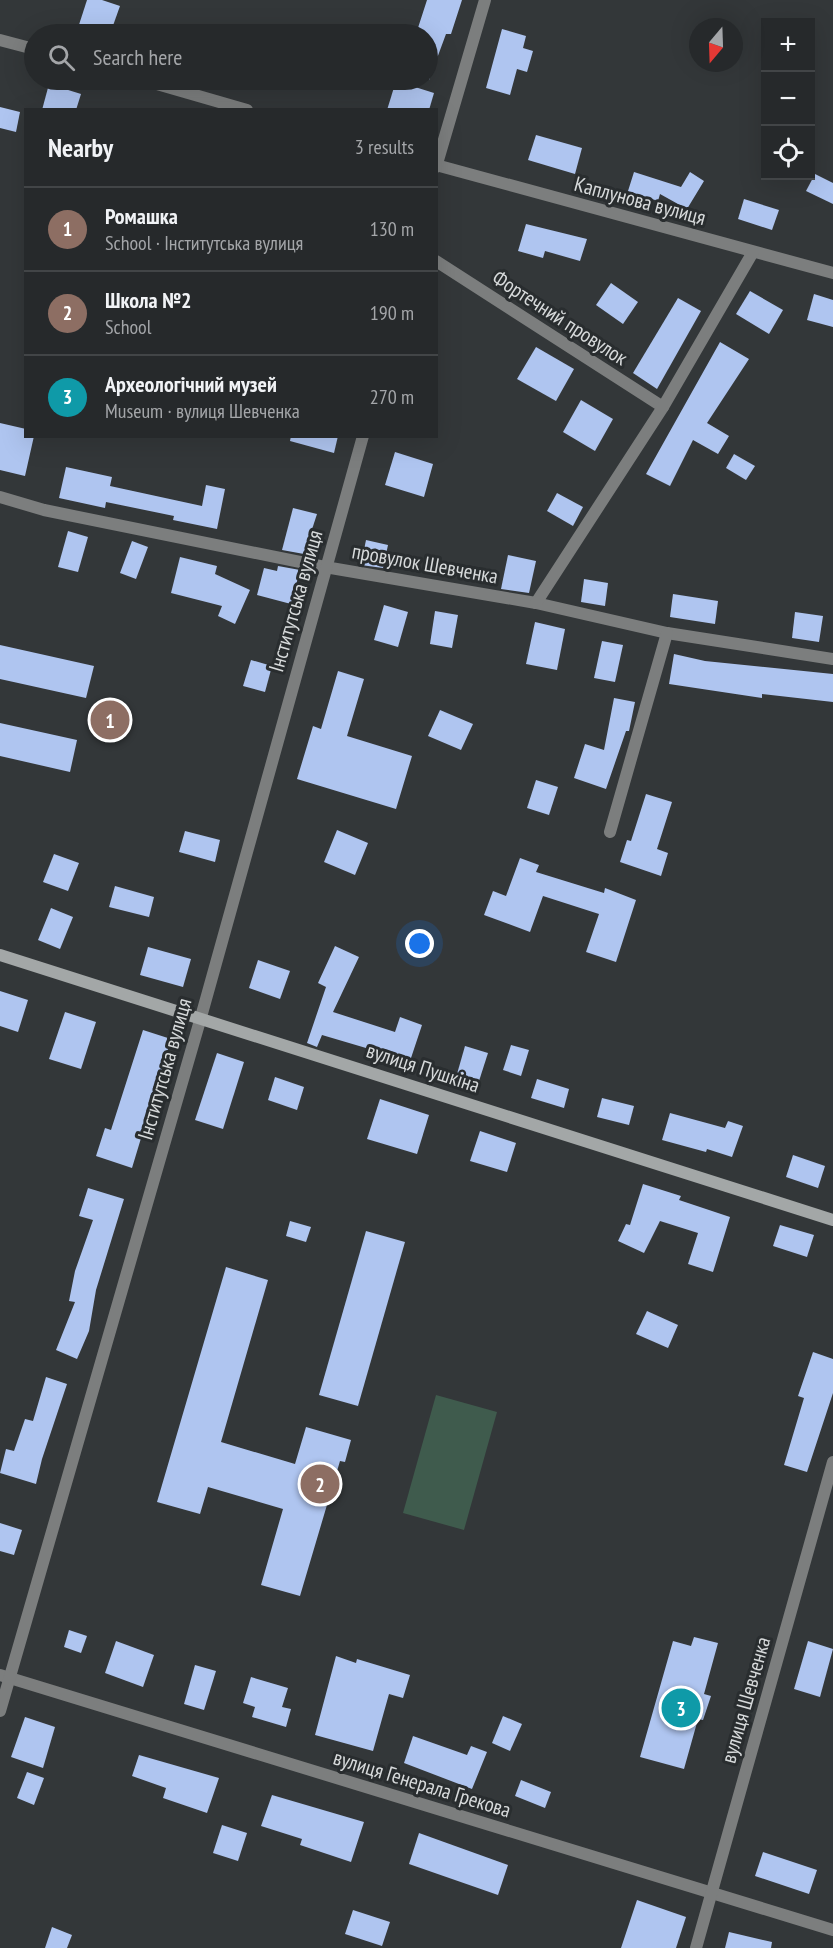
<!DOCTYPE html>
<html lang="en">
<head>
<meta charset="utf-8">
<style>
	:root { --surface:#26292b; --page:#2e3133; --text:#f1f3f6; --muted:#a4a6a9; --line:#424547; --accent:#ea580c }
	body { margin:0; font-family:"PT Sans Narrow",sans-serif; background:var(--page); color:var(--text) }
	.controls { position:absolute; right:18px; top:18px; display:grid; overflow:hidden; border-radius:0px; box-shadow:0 6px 24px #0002 }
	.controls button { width:54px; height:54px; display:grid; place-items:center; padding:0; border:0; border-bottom:2px solid var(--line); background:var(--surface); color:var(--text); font:30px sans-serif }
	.compass { position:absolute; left:689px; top:18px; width:54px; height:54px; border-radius:50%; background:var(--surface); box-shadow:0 6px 24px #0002; rotate:199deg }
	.you { position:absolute; left:420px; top:944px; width:21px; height:21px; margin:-15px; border:4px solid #fff; border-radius:50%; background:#1a73e8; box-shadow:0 0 0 9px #1a73e833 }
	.badge { display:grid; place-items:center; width:39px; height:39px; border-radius:50%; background:var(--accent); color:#fff; font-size:20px; font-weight:700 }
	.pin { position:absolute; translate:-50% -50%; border:3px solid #fff; box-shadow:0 2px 6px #0006 }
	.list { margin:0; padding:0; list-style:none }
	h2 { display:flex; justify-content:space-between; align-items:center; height:78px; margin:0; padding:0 24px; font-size:26px }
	h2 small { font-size:20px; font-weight:400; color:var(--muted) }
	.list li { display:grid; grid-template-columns:39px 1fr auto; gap:18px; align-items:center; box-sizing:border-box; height:84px; padding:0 24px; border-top:2px solid var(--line) }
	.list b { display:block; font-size:22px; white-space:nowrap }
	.list p { margin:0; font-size:20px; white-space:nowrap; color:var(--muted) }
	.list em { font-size:20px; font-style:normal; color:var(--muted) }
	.icon { flex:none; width:33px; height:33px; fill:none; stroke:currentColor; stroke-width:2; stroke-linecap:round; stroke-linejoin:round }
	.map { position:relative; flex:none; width:833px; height:1948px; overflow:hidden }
	.search { position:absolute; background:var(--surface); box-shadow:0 6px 24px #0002; left:24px; top:24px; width:414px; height:66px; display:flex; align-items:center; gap:15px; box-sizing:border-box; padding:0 21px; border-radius:33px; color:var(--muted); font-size:22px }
	.panel { position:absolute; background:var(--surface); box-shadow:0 6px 24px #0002; left:24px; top:108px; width:414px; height:330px; border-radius:0px }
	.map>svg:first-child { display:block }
</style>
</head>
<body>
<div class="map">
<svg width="833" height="1948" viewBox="0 0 833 1948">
	<rect width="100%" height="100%" fill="#333739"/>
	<!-- green -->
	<path fill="#3f5b4d" d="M 436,1395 L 497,1412 L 464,1530 L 403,1513 Z"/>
	<!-- building -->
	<g fill="#afc5f0">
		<path d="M 87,0 L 102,0 L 120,6 L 110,34 L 76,34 Z"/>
		<path d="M 427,0 L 462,0 L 451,34 L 446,34 L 429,80 L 428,34 L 416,34 Z"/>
		<path d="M 502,29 L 526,36 L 523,48 L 533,51 L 527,72 L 517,69 L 510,95 L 486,88 Z"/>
		<path d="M 396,81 L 434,93 L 429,110 L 387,110 Z"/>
		<path d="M 49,84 L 81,94 L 76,110 L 42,110 Z"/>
		<path d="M 0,107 L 20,112 L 16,132 L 0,128 Z"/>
		<path d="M 536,135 L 582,148 L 575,174 L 528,160 Z"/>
		<path d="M 634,172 L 681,187 L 690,172 L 704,181 L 687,209 L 660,194 L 658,201 L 628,191 Z"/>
		<path d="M 815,174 L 833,183 L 833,204 L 806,191 Z"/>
		<path d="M 744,199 L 779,210 L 772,230 L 738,219 Z"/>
		<path d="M 526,224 L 587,239 L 580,261 L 545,251 L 543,258 L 518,251 Z"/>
		<path d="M 611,283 L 638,302 L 623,324 L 596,305 Z"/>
		<path d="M 750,291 L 783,310 L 769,334 L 736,314 Z"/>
		<path d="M 814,294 L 833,300 L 833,327 L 807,320 Z"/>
		<path d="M 678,298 L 701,311 L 657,389 L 633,373 Z"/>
		<path d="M 720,342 L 749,359 L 707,423 L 729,436 L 718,454 L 693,440 L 670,486 L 646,474 Z"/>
		<path d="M 536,347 L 574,369 L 556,401 L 517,379 Z"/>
		<path d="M 581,400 L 613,419 L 595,451 L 563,432 Z"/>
		<path d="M 0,423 L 26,429 L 26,436 L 34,436 L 25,476 L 0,470 Z"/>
		<path d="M 291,436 L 338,436 L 334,453 L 290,441 Z"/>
		<path d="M 395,452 L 433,464 L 424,497 L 385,485 Z"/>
		<path d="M 734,454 L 755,466 L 746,480 L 726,468 Z"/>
		<path d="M 66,467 L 112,477 L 110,486 L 202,506 L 206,485 L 225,489 L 217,529 L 173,520 L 174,516 L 106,502 L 105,508 L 59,498 Z"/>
		<path d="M 557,493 L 583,507 L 573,526 L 547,511 Z"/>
		<path d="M 293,508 L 317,514 L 304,554 L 282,550 Z"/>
		<path d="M 68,531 L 88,537 L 78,572 L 58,567 Z"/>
		<path d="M 366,540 L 388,545 L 383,568 L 361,565 Z"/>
		<path d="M 132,541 L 148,547 L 136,579 L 120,573 Z"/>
		<path d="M 508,555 L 536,561 L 529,593 L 501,589 Z"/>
		<path d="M 180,557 L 217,566 L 215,574 L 250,590 L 235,624 L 218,616 L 222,606 L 171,593 Z"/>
		<path d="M 278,566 L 300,570 L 291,604 L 257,595 L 264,568 L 277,571 Z"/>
		<path d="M 584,579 L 608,583 L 605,606 L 581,602 Z"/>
		<path d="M 673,594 L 718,601 L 715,624 L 670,617 Z"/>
		<path d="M 384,605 L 408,612 L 398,647 L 374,640 Z"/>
		<path d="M 435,611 L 458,615 L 452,648 L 430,644 Z"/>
		<path d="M 795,612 L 823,616 L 819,642 L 792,638 Z"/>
		<path d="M 535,622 L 565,629 L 557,670 L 526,664 Z"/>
		<path d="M 602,641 L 623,645 L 615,682 L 594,678 Z"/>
		<path d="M 0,645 L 94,666 L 86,698 L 0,679 Z"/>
		<path d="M 674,654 L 705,661 L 833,674 L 833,702 L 762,694 L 762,698 L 669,684 Z"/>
		<path d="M 251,660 L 272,666 L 265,692 L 243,686 Z"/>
		<path d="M 338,671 L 364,679 L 347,736 L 412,756 L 396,809 L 297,779 L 313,726 L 321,729 Z"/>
		<path d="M 614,698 L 635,702 L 629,731 L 626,731 L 606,789 L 574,778 L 585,744 L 604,750 Z"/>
		<path d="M 440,710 L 473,724 L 461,750 L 428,736 Z"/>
		<path d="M 0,723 L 77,740 L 70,772 L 0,756 Z"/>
		<path d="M 536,780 L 558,787 L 549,815 L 527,808 Z"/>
		<path d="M 646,794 L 672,802 L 657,849 L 668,853 L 661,876 L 620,862 L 627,840 L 631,841 Z"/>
		<path d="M 337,830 L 368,843 L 355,875 L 324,862 Z"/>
		<path d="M 185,831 L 220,840 L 215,862 L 179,852 Z"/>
		<path d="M 54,854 L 79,863 L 68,891 L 43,882 Z"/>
		<path d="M 520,858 L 539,865 L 536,872 L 604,893 L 605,888 L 636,900 L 616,962 L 586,952 L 599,914 L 543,896 L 530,932 L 484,915 L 493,891 L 506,896 Z"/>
		<path d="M 115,886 L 154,897 L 149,917 L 109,907 Z"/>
		<path d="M 51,908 L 73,917 L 60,949 L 38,940 Z"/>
		<path d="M 335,946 L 359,957 L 333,1012 L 395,1032 L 400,1017 L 422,1025 L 410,1061 L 322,1035 L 317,1047 L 307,1043 L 326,987 L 318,983 Z"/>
		<path d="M 148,947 L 191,959 L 183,987 L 140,975 Z"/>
		<path d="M 258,960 L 290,971 L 280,999 L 249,988 Z"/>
		<path d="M 0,991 L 28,1000 L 18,1032 L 0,1026 Z"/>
		<path d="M 65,1012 L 96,1022 L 81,1069 L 49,1059 Z"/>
		<path d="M 143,1030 L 171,1039 L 132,1168 L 96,1156 L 105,1128 L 111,1130 Z"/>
		<path d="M 511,1045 L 529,1050 L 521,1076 L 503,1070 Z"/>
		<path d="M 465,1046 L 488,1053 L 479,1081 L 457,1074 Z"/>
		<path d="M 217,1053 L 244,1062 L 223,1129 L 195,1120 Z"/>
		<path d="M 275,1077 L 304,1087 L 297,1110 L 268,1100 Z"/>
		<path d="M 537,1079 L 569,1089 L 564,1108 L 531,1098 Z"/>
		<path d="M 602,1098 L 634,1106 L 629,1125 L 597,1117 Z"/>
		<path d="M 380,1099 L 429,1115 L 417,1154 L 367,1139 Z"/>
		<path d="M 670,1113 L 725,1128 L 728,1121 L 743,1126 L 732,1157 L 707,1149 L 706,1152 L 662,1140 Z"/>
		<path d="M 480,1131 L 516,1143 L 507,1172 L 470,1161 Z"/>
		<path d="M 793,1155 L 825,1166 L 818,1188 L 786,1177 Z"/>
		<path d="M 643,1184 L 681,1196 L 679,1200 L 730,1217 L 713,1272 L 688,1264 L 698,1233 L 660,1221 L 644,1253 L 618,1241 L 626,1224 L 630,1225 Z"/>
		<path d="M 88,1188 L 124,1199 L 96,1290 L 89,1331 L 77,1359 L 56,1350 L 75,1302 L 69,1301 L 75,1271 L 93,1220 L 79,1216 Z"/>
		<path d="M 290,1221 L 311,1227 L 306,1242 L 286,1236 Z"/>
		<path d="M 780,1225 L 814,1235 L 807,1257 L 773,1246 Z"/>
		<path d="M 366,1231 L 405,1242 L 358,1406 L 319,1395 Z"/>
		<path d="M 226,1267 L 268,1280 L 221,1442 L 295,1464 L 306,1427 L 351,1440 L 345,1462 L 340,1461 L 300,1596 L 261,1585 L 283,1509 L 208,1487 L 200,1514 L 157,1502 Z"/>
		<path d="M 647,1311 L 678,1325 L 668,1348 L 636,1334 Z"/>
		<path d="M 813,1352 L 833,1359 L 833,1393 L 807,1472 L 784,1465 L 804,1398 L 798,1396 Z"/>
		<path d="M 46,1377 L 67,1384 L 42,1459 L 36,1484 L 0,1473 L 6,1449 L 14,1451 L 25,1419 L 33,1421 Z"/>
		<path d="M 0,1523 L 22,1530 L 14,1555 L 0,1551 Z"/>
		<path d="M 69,1630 L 87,1636 L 81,1653 L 64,1647 Z"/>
		<path d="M 694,1637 L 718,1643 L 704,1694 L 711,1696 L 703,1720 L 698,1719 L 684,1769 L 640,1757 L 673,1641 L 691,1646 Z"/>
		<path d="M 116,1641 L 154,1655 L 143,1687 L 105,1673 Z"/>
		<path d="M 808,1641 L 833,1649 L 820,1697 L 794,1689 Z"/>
		<path d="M 336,1656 L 356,1663 L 357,1659 L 410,1675 L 403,1698 L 389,1694 L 373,1751 L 315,1735 Z"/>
		<path d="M 195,1665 L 216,1671 L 204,1710 L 184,1704 Z"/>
		<path d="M 251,1677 L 288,1688 L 282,1707 L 291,1709 L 286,1727 L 252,1717 L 255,1707 L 243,1703 Z"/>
		<path d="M 503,1716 L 522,1724 L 510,1751 L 492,1743 Z"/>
		<path d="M 25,1717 L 55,1727 L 43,1768 L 11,1757 Z"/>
		<path d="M 413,1736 L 467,1755 L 471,1746 L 487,1752 L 472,1789 L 404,1763 Z"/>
		<path d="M 139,1755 L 219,1778 L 207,1813 L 163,1798 L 166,1788 L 132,1776 Z"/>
		<path d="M 27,1772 L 44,1778 L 34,1805 L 17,1798 Z"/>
		<path d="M 521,1780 L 551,1792 L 545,1808 L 515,1796 Z"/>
		<path d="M 272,1795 L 364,1822 L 351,1862 L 300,1845 L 302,1839 L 261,1826 Z"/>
		<path d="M 222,1825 L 247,1833 L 238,1861 L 213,1853 Z"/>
		<path d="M 419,1833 L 508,1865 L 498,1895 L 409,1864 Z"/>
		<path d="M 763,1852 L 817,1870 L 809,1894 L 755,1876 Z"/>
		<path d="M 637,1900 L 686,1917 L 676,1948 L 621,1948 Z"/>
		<path d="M 353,1910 L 390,1922 L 382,1946 L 345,1934 Z"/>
		<path d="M 52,1927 L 72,1935 L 67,1948 L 45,1948 Z"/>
		<path d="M 729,1932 L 772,1942 L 771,1948 L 725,1948 Z"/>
	</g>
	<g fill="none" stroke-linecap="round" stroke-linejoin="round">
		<!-- street -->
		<g stroke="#7c7e7e" stroke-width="12">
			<path d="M 0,40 L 34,49"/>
			<path d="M 143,80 L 247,110"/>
			<path d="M 436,165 L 833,273"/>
			<path d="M 436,167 L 485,0"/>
			<path d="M 436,261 L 663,407"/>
			<path d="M 0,497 L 44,510 L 325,567 L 536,603 L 667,633 L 833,659"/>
			<path d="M 536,603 L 663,407 L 753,252"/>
			<path d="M 610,832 L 667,633"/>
			<path d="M 0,1675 L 833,1930"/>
			<path d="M 0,1711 L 201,1017 L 363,436"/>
			<path d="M 696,1948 L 833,1462"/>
		</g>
		<!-- secondary -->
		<path stroke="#a3a7a7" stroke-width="12" d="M 0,955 L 833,1220"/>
	</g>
	<g text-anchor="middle" stroke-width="6" stroke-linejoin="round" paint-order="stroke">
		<!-- street labels -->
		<g font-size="21" fill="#d7dadb" stroke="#292d2f">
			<text transform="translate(640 201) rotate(15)" y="7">Каплунова вулиця</text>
			<text transform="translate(560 318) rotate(33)" y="7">Фортечний провулок</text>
			<text transform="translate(425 564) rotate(10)" y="7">провулок Шевченка</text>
			<text transform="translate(296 601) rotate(-74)" y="7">Інститутська вулиця</text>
			<text transform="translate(423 1068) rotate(18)" y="7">вулиця Пушкіна</text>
			<text transform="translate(165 1069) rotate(-74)" y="7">Інститутська вулиця</text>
			<text transform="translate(746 1700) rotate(-74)" y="7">вулиця Шевченка</text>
			<text transform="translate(422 1784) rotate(17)" y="7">вулиця Генерала Грекова</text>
		</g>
	</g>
</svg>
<div class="controls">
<button>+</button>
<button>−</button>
<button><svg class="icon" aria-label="locate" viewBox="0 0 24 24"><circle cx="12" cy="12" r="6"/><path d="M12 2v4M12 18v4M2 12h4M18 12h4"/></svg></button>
</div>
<svg class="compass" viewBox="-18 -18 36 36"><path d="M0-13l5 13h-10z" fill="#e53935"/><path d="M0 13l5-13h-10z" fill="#a4a6a9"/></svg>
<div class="you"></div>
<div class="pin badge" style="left:110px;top:720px;background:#8d6e63">1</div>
<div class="pin badge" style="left:320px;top:1484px;background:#8d6e63">2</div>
<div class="pin badge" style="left:681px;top:1708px;background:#0f9aa8">3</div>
<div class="search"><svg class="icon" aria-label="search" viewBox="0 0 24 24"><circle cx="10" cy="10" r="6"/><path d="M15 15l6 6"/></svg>Search here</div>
<section class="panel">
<h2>Nearby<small>3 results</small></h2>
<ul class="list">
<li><span class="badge" style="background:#8d6e63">1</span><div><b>Ромашка</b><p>School · Інститутська вулиця</p></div><em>130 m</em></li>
<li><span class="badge" style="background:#8d6e63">2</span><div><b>Школа №2</b><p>School</p></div><em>190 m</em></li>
<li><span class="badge" style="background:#0f9aa8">3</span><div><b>Археологічний музей</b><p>Museum · вулиця Шевченка</p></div><em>270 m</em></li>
</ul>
</section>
</div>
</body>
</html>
